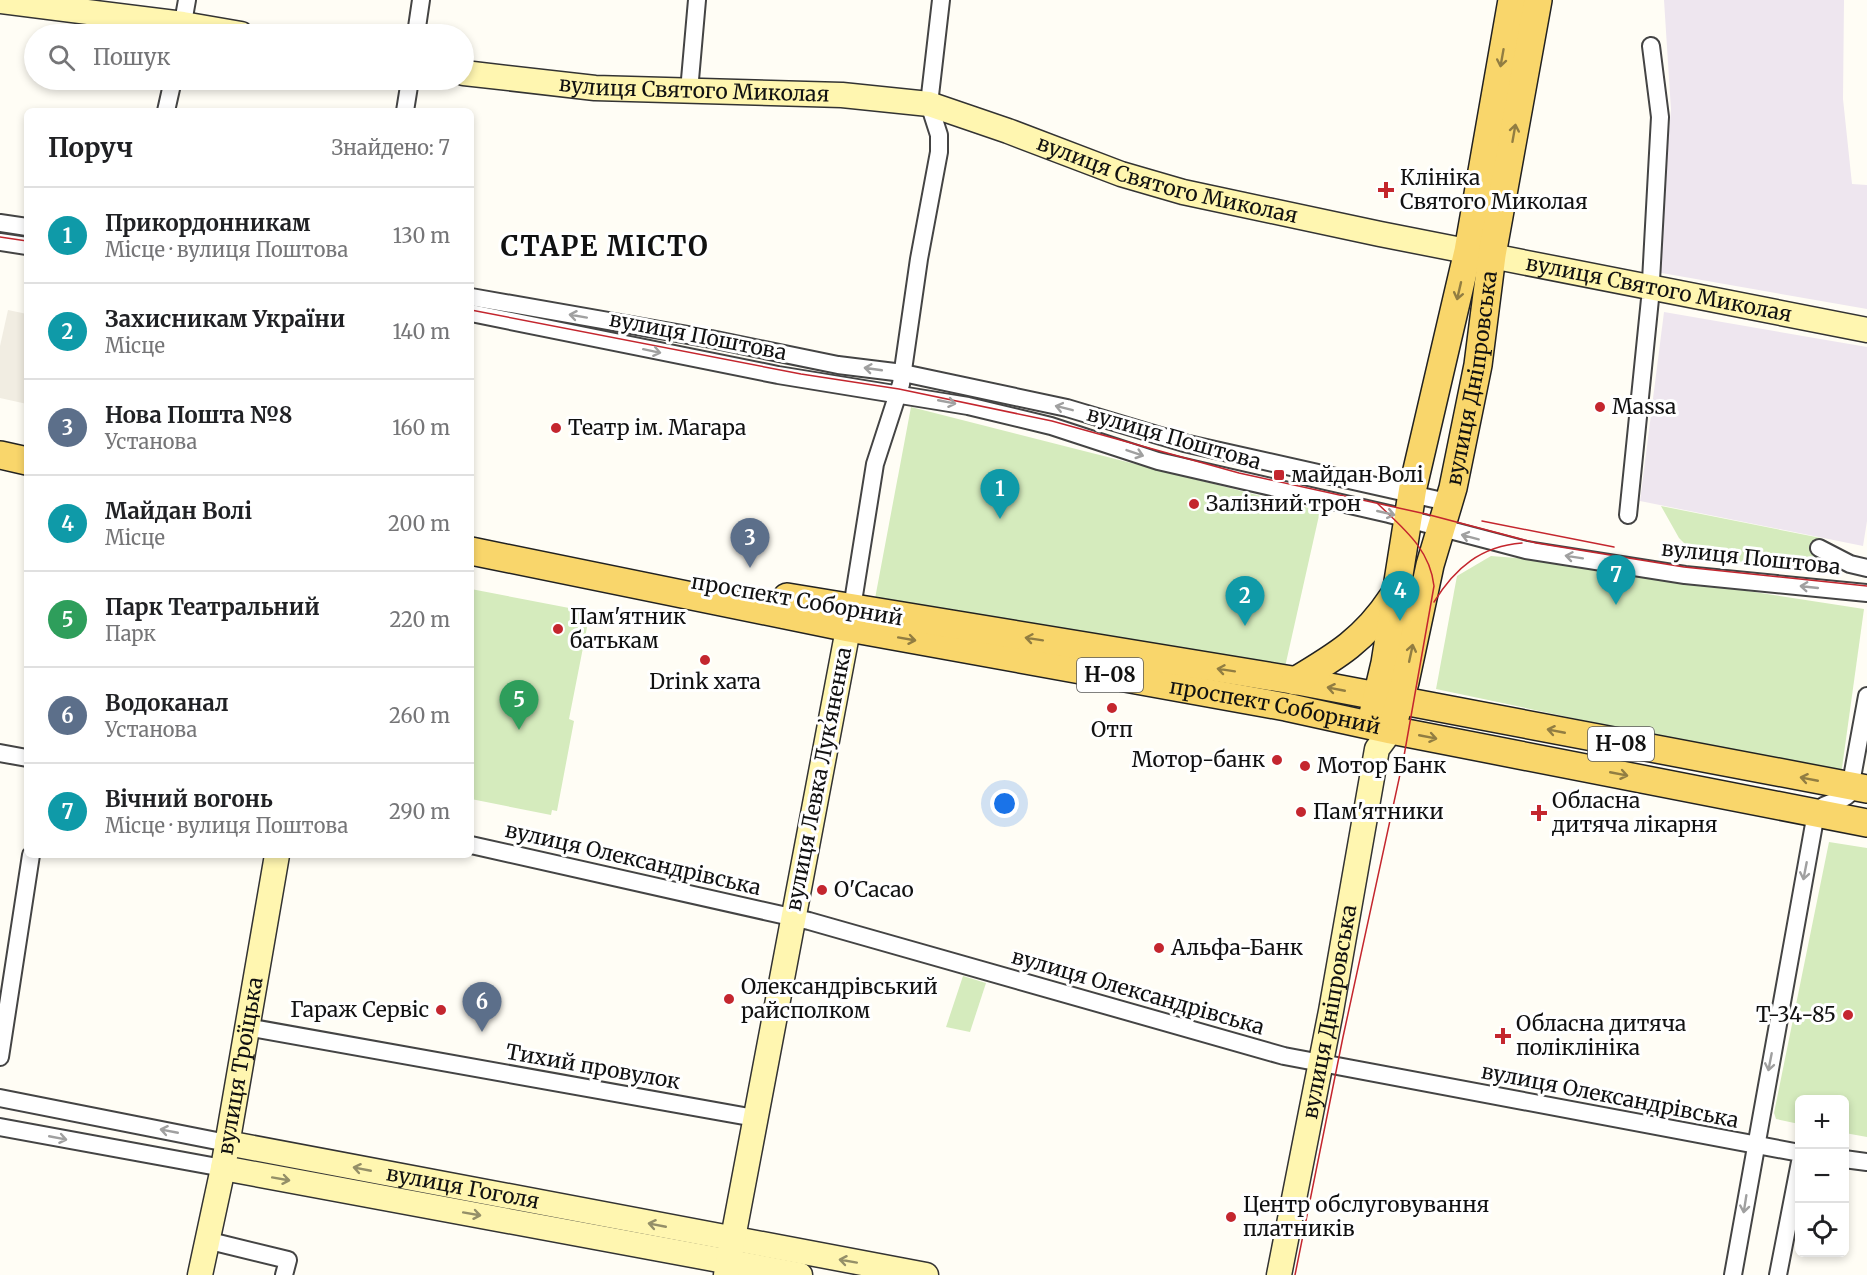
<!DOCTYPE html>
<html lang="uk">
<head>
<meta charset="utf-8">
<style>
	:root { --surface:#fff; --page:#f6f6f6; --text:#202124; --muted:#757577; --line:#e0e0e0; --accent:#ea580c }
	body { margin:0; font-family:Merriweather,serif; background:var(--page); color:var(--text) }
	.controls { position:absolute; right:18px; bottom:18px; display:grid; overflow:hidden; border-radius:9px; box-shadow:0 3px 9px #0003 }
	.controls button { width:54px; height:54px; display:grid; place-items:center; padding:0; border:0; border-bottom:2px solid var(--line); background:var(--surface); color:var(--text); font:30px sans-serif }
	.you { position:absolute; left:1005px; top:804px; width:21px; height:21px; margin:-15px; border:4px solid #fff; border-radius:50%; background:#1a73e8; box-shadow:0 0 0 9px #1a73e833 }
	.badge { display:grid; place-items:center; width:39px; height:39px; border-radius:50%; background:var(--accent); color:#fff; font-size:20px; font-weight:700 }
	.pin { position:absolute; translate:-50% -50px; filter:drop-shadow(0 2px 3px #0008) }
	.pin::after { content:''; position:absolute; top:32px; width:21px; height:18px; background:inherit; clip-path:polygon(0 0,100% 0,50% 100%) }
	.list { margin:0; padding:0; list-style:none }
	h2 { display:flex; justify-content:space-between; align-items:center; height:78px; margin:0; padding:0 24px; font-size:26px }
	h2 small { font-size:20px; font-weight:400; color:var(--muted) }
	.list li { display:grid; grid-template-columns:39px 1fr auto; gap:18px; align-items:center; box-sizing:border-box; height:96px; padding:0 24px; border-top:2px solid var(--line) }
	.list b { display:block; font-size:22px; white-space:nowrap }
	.list p { margin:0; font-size:20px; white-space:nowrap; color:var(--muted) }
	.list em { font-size:20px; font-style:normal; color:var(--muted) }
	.icon { flex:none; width:33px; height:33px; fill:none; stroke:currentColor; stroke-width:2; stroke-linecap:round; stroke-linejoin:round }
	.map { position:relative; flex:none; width:1867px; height:1275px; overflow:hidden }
	.search { position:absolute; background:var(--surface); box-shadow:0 3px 9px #0003; left:24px; top:24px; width:450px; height:66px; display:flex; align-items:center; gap:15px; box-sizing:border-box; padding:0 21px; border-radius:33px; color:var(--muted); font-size:22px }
	.panel { position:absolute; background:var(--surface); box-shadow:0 3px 9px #0003; left:24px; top:108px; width:450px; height:750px; border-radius:9px }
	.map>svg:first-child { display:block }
</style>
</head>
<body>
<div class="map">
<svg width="1867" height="1275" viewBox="0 0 1867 1275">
	<rect width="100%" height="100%" fill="#fffdf5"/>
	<!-- industrial -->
	<g fill="#eee6ef">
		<path d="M 1664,0 L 1844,0 L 1843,99 L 1852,184 L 1867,185 L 1867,309 L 1656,272 L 1671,110 Z"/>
		<path d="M 1664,312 L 1867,347 L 1867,521 L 1863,546 L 1640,501 Z"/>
	</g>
	<!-- green -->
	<g fill="#d5ebbd">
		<path d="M 911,407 L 1320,511 L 1285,667 L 874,604 Z"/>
		<path d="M 1661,506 L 1821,538 L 1815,571 L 1698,557 L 1679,538 Z"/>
		<path d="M 1491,556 L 1554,561 L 1864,609 L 1841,775 L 1436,689 L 1457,576 Z"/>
		<path d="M 471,589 L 590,612 L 569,719 L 574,721 L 557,811 L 552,810 L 551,815 L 471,799 Z"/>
		<path d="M 1829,842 L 1867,848 L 1867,1137 L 1845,1133 L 1844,1100 L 1800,1100 L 1799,1124 L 1776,1119 L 1774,1113 Z"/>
		<path d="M 963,976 L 986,983 L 970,1032 L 946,1027 Z"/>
	</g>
	<!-- plaza -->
	<path fill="#f1ede2" d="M 8,310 L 27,314 L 27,404 L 0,398 L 0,346 Z"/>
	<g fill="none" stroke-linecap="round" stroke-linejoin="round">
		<defs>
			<g id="street">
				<path d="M 181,34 L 187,0"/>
				<path d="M 416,34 L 421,0"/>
				<path d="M 689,91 L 697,0"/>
				<path d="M 166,111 L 173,80"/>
				<path d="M 405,111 L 410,80"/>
				<path d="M 0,223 L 27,227"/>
				<path d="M 0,242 L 27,246"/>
				<path d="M 471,297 L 711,339 L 838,365 L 903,373 L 1067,408 L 1184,443 L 1447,502"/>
				<path d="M 471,313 L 778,375 L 968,406 L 1051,426 L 1158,461 L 1389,514 L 1526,550 L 1685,575 L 1867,593"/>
				<path d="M 1628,515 L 1650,299 L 1660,117 L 1651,46"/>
				<path d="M 1819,548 L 1850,564 L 1867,568"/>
				<path d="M 852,608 L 875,464 L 901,384 L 919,259 L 939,152 L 939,135 L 929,104 L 941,0"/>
				<path d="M 0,753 L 27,758"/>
				<path d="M 471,845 L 809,921 L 1284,1056 L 1800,1153"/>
				<path d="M 247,1027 L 755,1118"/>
				<path d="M 0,1057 L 31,855"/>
				<path d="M 0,1098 L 227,1143"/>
				<path d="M 0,1127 L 223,1168"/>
				<path d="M 1844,1159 L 1867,1162"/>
				<path d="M 206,1240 L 288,1260 L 284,1275"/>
				<path d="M 1733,1275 L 1816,813 C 1825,800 1839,804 1849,794 L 1867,696"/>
				<path d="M 1778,1275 L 1800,1162"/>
			</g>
			<g id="secondary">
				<path d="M 0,1 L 183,24 L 241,34"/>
				<path id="s1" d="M 464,73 L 595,88 L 842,95 L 929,104 L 1008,131 L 1121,174 L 1183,192 L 1380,234 L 1867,330"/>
				<path id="s2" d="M 227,1143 L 926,1275"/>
				<path d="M 223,1168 L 800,1275"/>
				<path id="s3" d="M 200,1275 L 223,1168 L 277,855"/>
				<path d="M 726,1275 L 852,608"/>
				<path id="s4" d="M 1279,1275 L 1331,1011 L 1377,749 L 1391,730"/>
			</g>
			<g id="primary">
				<path d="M 0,455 L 27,461"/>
				<path id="s5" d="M 471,551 L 849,628 L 1286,707 L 1391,730 L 1867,823"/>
				<path d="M 787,597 L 1298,681 L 1867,789"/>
				<path d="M 1295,681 C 1337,656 1365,639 1392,598"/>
				<path d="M 1373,714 L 1385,663 L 1413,487 L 1468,251 L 1512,0"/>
				<path id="s6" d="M 1395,717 L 1405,682 L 1430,565 L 1453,488 L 1478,365 L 1492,255 L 1538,0"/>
			</g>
		</defs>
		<!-- street casing -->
		<use href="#street" stroke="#444" stroke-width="20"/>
		<!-- secondary casing -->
		<use href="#secondary" stroke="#333" stroke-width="27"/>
		<!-- primary casing -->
		<use href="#primary" stroke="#222" stroke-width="30"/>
		<!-- street -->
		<use href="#street" stroke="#fff" stroke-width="16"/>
		<!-- secondary -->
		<use href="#secondary" stroke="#fff6b0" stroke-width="24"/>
		<!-- primary -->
		<use href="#primary" stroke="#f9d66b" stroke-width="27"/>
		<!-- tram -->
		<g stroke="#c4262e" stroke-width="1.5">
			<path d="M 0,237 L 27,241"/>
			<path d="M 471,310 L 801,374 L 899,389 L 1052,421 L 1239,473 L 1426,514 L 1536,543 L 1684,567 L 1867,586"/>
			<path d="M 1482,521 L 1614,547"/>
			<path d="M 1434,602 C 1455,568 1481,546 1522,543"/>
			<path d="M 1295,1275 L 1343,1037 L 1404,756 L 1434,586 C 1430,549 1403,528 1378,504"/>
		</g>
	</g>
	<!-- one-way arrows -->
	<defs><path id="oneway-shaft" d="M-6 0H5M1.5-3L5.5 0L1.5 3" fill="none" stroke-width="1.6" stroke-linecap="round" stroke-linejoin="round" transform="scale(1.5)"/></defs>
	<g stroke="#917d42">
		<use href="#oneway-shaft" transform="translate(1502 58) rotate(100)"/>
		<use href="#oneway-shaft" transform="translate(1514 133) rotate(-80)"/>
		<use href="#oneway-shaft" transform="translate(1459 291) rotate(103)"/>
		<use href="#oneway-shaft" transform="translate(907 639) rotate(10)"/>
		<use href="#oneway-shaft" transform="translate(1034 639) rotate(-171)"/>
		<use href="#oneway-shaft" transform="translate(1411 653) rotate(-78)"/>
		<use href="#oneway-shaft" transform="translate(1226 670) rotate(-171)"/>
		<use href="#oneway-shaft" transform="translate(1336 689) rotate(-169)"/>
		<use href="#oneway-shaft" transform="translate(1556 731) rotate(-169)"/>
		<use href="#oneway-shaft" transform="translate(1428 737) rotate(11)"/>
		<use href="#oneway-shaft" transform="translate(1619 774) rotate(11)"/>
		<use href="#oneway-shaft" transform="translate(1809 779) rotate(-169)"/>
	</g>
	<g stroke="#a0a0a0">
		<use href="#oneway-shaft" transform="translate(578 316) rotate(-170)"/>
		<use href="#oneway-shaft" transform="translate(652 351) rotate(12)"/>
		<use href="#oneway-shaft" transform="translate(873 369) rotate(-172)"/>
		<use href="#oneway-shaft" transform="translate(947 402) rotate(11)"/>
		<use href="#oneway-shaft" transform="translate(1064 408) rotate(-166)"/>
		<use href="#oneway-shaft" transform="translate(1135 453) rotate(19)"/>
		<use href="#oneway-shaft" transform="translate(1386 513) rotate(13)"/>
		<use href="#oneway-shaft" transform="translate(1470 537) rotate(-165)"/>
		<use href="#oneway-shaft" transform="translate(1574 557) rotate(-171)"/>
		<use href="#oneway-shaft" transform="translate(1809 587) rotate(-174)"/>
		<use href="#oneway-shaft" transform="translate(1805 871) rotate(101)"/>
		<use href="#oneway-shaft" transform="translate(1770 1062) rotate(101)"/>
		<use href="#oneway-shaft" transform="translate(169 1131) rotate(-169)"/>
		<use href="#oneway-shaft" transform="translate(58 1138) rotate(11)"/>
		<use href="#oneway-shaft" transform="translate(1745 1204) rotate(99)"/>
	</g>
	<g stroke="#948f68">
		<use href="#oneway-shaft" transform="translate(362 1169) rotate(-169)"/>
		<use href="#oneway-shaft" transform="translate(281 1179) rotate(10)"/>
		<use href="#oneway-shaft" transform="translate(472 1214) rotate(10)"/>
		<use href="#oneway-shaft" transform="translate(657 1225) rotate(-169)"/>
		<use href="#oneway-shaft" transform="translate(848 1261) rotate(-170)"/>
	</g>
	<!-- markers -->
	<g fill="#c4262e" stroke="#fff" stroke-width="2">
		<path d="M1383 181h6v6h6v6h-6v6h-6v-6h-6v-6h6z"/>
		<circle cx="1600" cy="407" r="6"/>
		<circle cx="556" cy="428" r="6"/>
		<rect x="1273" y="469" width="12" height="12" rx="3"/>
		<circle cx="1194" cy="504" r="6"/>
		<circle cx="558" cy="629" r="6"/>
		<circle cx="705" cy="660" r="6"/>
		<circle cx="1112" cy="708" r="6"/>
		<circle cx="1277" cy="760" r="6"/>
		<circle cx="1305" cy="766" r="6"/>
		<circle cx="1301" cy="812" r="6"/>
		<path d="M1536 804h6v6h6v6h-6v6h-6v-6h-6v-6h6z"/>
		<circle cx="822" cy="890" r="6"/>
		<circle cx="1159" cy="948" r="6"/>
		<circle cx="729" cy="999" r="6"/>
		<circle cx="441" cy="1010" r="6"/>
		<circle cx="1848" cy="1015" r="6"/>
		<path d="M1500 1027h6v6h6v6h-6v6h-6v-6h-6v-6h6z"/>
		<circle cx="1231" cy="1217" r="6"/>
	</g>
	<g text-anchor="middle" stroke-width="6" stroke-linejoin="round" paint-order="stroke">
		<!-- shield labels -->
		<g fill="#fff" stroke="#585858" stroke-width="1.5">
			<rect x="1077" y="658" width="66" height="34" rx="4.5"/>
			<rect x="1588" y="727" width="66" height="34" rx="4.5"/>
		</g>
		<g font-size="20" font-weight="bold" fill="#111">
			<text x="1110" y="682">Н-08</text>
			<text x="1621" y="751">Н-08</text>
		</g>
		<!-- street labels -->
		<g font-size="21" fill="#111" stroke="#fff">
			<text dy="7" stroke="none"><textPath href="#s1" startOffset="231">вулиця Святого Миколая</textPath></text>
			<text dy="7" stroke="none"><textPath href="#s1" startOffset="717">вулиця Святого Миколая</textPath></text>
			<text dy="7" stroke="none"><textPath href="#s1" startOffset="1221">вулиця Святого Миколая</textPath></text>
			<text transform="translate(698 336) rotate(11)" y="7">вулиця Поштова</text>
			<text dy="7" stroke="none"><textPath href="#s6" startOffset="348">вулиця Дніпровська</textPath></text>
			<text transform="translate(1174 438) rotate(16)" y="7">вулиця Поштова</text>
			<text transform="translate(1751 558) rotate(6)" y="7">вулиця Поштова</text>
			<text transform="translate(797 600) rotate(10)" y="7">проспект Соборний</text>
			<text dy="7" stroke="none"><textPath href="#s5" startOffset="819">проспект Соборний</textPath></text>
			<text transform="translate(819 779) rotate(-79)" y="7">вулиця Левка Лукʼяненка</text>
			<text transform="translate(633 859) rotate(13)" y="7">вулиця Олександрівська</text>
			<text transform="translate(1138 992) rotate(16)" y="7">вулиця Олександрівська</text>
			<text dy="7" stroke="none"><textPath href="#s4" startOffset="268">вулиця Дніпровська</textPath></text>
			<text dy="7" stroke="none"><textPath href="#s3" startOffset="213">вулиця Троїцька</textPath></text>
			<text transform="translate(593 1067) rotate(10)" y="7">Тихий провулок</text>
			<text transform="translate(1610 1096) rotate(11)" y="7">вулиця Олександрівська</text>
			<text dy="7" stroke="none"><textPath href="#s2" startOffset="240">вулиця Гоголя</textPath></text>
		</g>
		<!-- poi labels -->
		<g font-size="21" fill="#111" stroke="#fff" text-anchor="start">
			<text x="1400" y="185">Клініка<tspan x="1400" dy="24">Святого Миколая</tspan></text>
			<text x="1612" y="414">Massa</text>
			<text x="568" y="435">Театр ім. Магара</text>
			<text x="1291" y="482">майдан Волі</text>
			<text x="1206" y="511">Залізний трон</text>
			<text x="570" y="624">Пам'ятник<tspan x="570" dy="24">батькам</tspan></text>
			<text x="705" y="689" text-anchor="middle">Drink хата</text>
			<text x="1112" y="737" text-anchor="middle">Отп</text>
			<text x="1265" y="767" text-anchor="end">Мотор-банк</text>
			<text x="1317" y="773">Мотор Банк</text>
			<text x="1552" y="808">Обласна<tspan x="1552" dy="24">дитяча лікарня</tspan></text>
			<text x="1313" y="819">Пам'ятники</text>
			<text x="834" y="897">O'Cacao</text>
			<text x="1171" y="955">Альфа-Банк</text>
			<text x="741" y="994">Олександрівський<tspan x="741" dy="24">райсполком</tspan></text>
			<text x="429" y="1017" text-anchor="end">Гараж Сервіс</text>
			<text x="1836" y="1022" text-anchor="end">Т-34-85</text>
			<text x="1516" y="1031">Обласна дитяча<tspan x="1516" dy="24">поліклініка</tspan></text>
			<text x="1243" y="1212">Центр обслуговування<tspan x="1243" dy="24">платників</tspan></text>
		</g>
		<!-- district labels -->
		<g font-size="27" font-weight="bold" letter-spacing="1.5" fill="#111" stroke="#fff">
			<text x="605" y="256">СТАРЕ МІСТО</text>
		</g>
	</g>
</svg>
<div class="controls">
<button>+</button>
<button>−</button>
<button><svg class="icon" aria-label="locate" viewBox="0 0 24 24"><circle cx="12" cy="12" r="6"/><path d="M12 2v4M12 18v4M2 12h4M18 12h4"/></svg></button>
</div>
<div class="you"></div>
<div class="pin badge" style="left:1000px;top:519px;background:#0f9aa8">1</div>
<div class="pin badge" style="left:1245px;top:626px;background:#0f9aa8">2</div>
<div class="pin badge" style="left:750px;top:568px;background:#5c6f8a">3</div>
<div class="pin badge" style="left:1400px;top:621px;background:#0f9aa8">4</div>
<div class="pin badge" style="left:519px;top:730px;background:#2e9e5b">5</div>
<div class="pin badge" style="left:482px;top:1032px;background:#5c6f8a">6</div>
<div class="pin badge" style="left:1616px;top:605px;background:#0f9aa8">7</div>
<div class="search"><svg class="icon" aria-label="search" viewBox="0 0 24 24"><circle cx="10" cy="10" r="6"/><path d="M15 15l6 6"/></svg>Пошук</div>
<section class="panel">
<h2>Поруч<small>Знайдено: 7</small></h2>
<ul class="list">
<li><span class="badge" style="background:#0f9aa8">1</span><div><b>Прикордонникам</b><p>Місце · вулиця Поштова</p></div><em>130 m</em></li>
<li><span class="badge" style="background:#0f9aa8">2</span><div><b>Захисникам України</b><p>Місце</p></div><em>140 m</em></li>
<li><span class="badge" style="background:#5c6f8a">3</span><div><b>Нова Пошта №8</b><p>Установа</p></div><em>160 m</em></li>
<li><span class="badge" style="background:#0f9aa8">4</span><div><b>Майдан Волі</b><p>Місце</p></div><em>200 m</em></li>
<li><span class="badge" style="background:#2e9e5b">5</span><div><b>Парк Театральний</b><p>Парк</p></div><em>220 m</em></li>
<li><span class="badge" style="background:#5c6f8a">6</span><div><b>Водоканал</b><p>Установа</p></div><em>260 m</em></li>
<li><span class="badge" style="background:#0f9aa8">7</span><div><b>Вічний вогонь</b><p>Місце · вулиця Поштова</p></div><em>290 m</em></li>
</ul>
</section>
</div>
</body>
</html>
